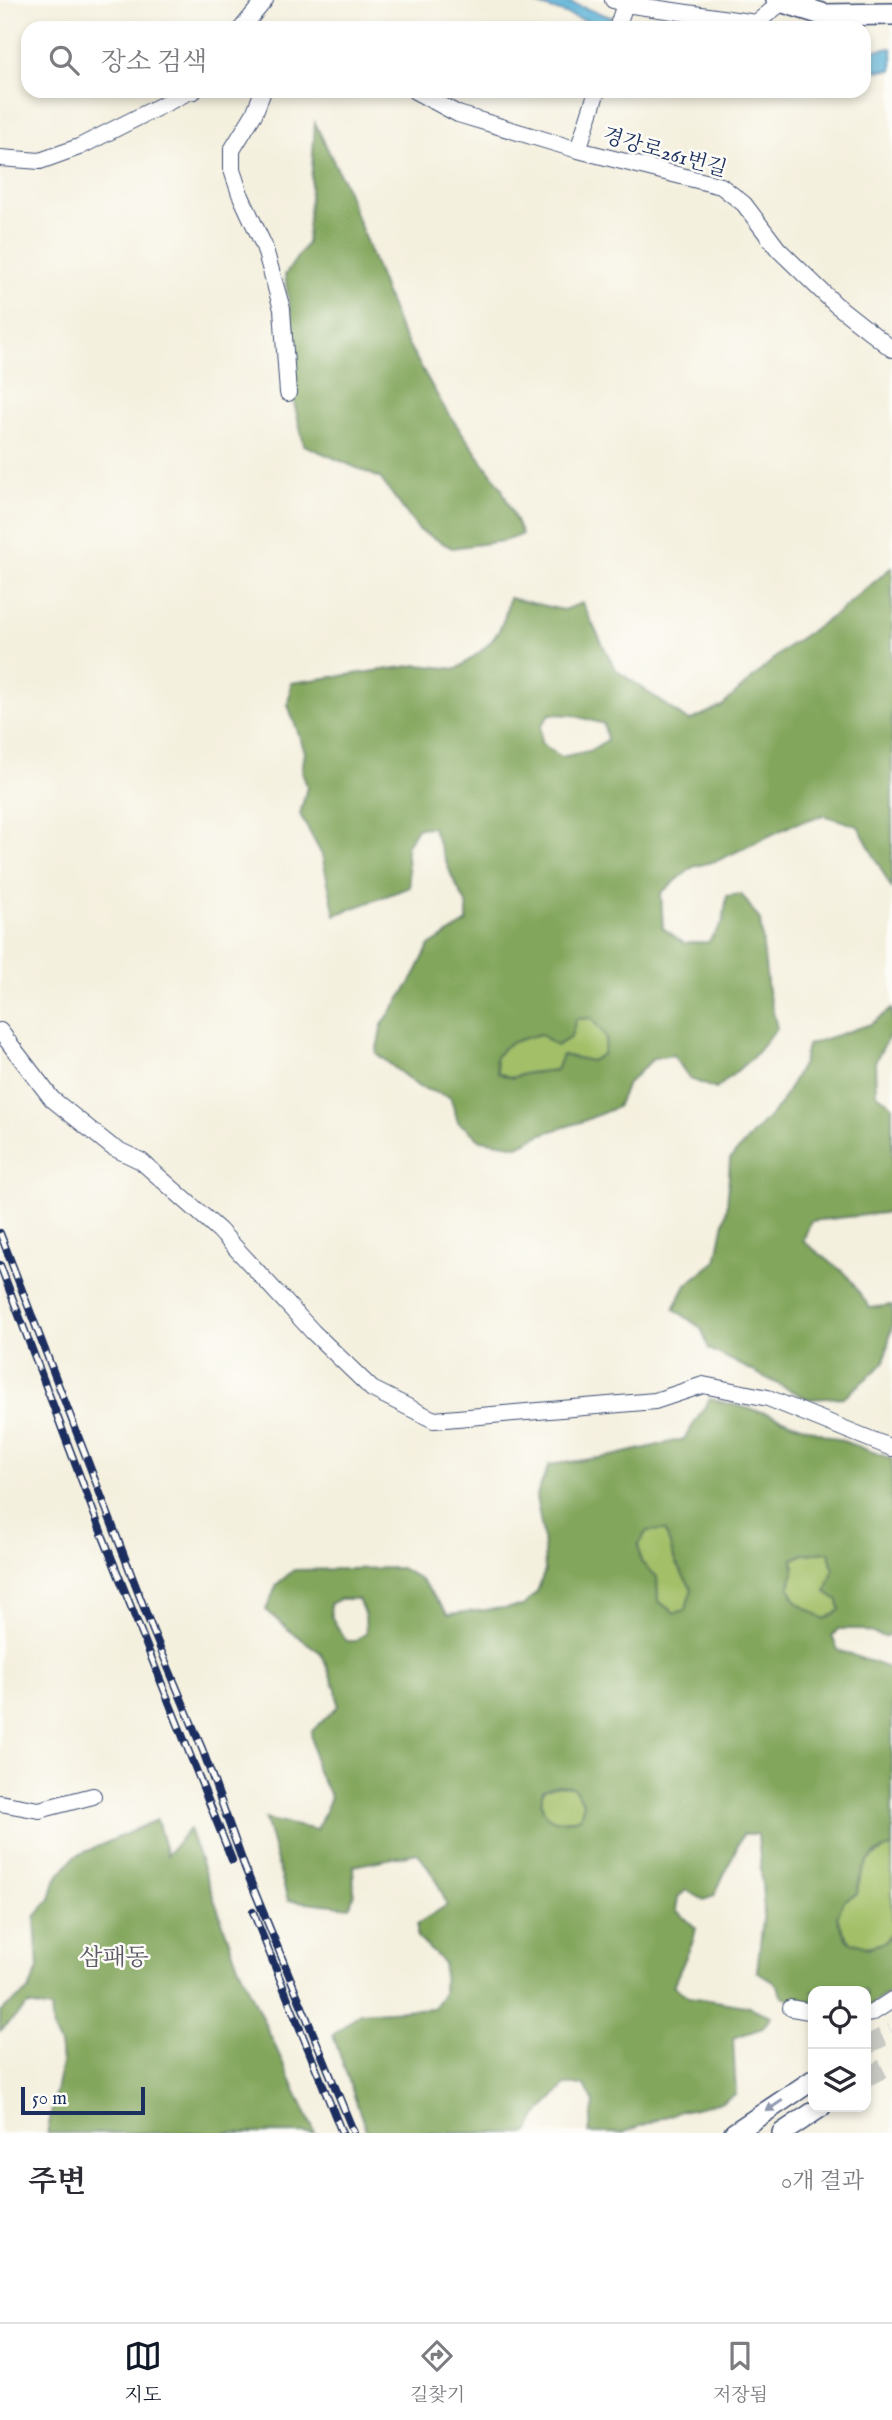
<!DOCTYPE html>
<html lang="ko">
<head>
<meta charset="utf-8">
<style>
	:root { --surface:#fff; --page:#f2f2f3; --text:#2b2b33; --muted:#7c7c81; --line:#e1e1e2; --accent:#111827 }
	body { margin:0; font-family:"IM FELL English","Noto Serif KR",serif; background:var(--page); color:var(--text) }
	.controls { position:absolute; right:21px; bottom:21px; display:grid; overflow:hidden; border-radius:14px; box-shadow:0 4px 10px #0003 }
	.controls button { width:63px; height:63px; display:grid; place-items:center; padding:0; border:0; border-bottom:2px solid var(--line); background:var(--surface); color:var(--text); font:35px sans-serif }
	.scale { position:absolute; left:21px; bottom:18px; width:124px; box-sizing:border-box; padding-left:7px; border:4px solid #1b2f5e; border-top:0; font-size:19px; line-height:24px; white-space:nowrap; color:#1b2f5e; -webkit-text-stroke:5px #fdfcf7; paint-order:stroke }
	.list { margin:0; padding:0; list-style:none }
	h2 { display:flex; justify-content:space-between; align-items:center; height:91px; margin:0; padding:0 28px; font-size:30px }
	h2 small { font-size:23px; font-weight:400; color:var(--muted) }
	.icon { flex:none; width:38px; height:38px; fill:none; stroke:currentColor; stroke-width:2; stroke-linecap:round; stroke-linejoin:round }
	.map { position:relative; flex:none; width:892px; height:2133px; overflow:hidden }
	.search { position:absolute; background:var(--surface); box-shadow:0 4px 10px #0003; left:21px; right:21px; top:21px; height:77px; display:flex; align-items:center; gap:18px; box-sizing:border-box; padding:0 24px; border-radius:21px; color:var(--muted); font-size:26px }
	.sheet { height:189px; background:var(--surface) }
	nav { display:flex; justify-content:space-around; align-items:center; box-sizing:border-box; height:98px; border-top:2px solid var(--line); background:var(--surface); font-size:19px; color:var(--muted) }
	nav a { display:grid; justify-items:center; gap:4px }
	nav .on { color:var(--accent) }
	.map>svg:first-child { display:block }
</style>
</head>
<body>
<div class="map">
<svg width="892" height="2133" viewBox="0 0 892 2133">
	<rect width="100%" height="100%" fill="#fdfcf7"/>
	<filter id="ink" filterUnits="userSpaceOnUse"><feTurbulence type="fractalNoise" baseFrequency=".0143" numOctaves="2"/><feDisplacementMap in="SourceGraphic" scale="14" xChannelSelector="R" yChannelSelector="G"/><feConvolveMatrix kernelMatrix="1 2 1 2 8 2 1 2 1" color-interpolation-filters="sRGB"/></filter>
	<filter id="wash" filterUnits="userSpaceOnUse"><feTurbulence type="fractalNoise" baseFrequency=".00686" numOctaves="4" result="noise"/><feDisplacementMap in="SourceGraphic" scale="28" xChannelSelector="R" yChannelSelector="G"/><feGaussianBlur stdDeviation="1.57" result="paint"/><feColorMatrix in="noise" values="0 0 0 0 0 0 0 0 0 0 0 0 0 0 0 0 0 1.4 0 .05"/><feComposite in="paint" operator="in"/></filter>
	<g filter="url(#wash)">
		<rect width="100%" height="100%" fill="#f4f0de"/>
		<!-- green -->
		<g fill="#a3c068" stroke="#5f7863" stroke-width="2">
			<path d="M 591,1018 L 607,1037 L 604,1054 L 591,1061 L 562,1055 L 556,1070 C 541,1072 526,1071 512,1078 L 498,1073 L 495,1059 C 510,1031 543,1034 571,1037 L 576,1019 Z"/>
			<path d="M 664,1529 C 670,1540 670,1548 674,1558 C 676,1567 687,1580 692,1590 L 685,1610 L 675,1613 L 658,1601 L 657,1577 L 641,1562 L 638,1544 L 647,1531 Z"/>
			<path d="M 829,1552 L 833,1570 L 826,1592 L 838,1600 L 840,1610 L 825,1619 L 796,1602 L 789,1587 L 794,1571 L 793,1559 L 803,1554 Z"/>
			<path d="M 558,1785 L 573,1787 L 584,1803 L 580,1817 C 557,1826 536,1819 543,1790 Z"/>
			<path d="M 888,1847 L 892,1847 L 892,1930 L 885,1942 C 854,1953 850,1946 837,1918 L 843,1901 L 857,1894 C 859,1869 867,1858 888,1847 Z"/>
		</g>
		<!-- forest -->
		<g fill="#82a65c" stroke="#4e6a5d" stroke-width="2" fill-rule="evenodd">
			<path d="M 315,123 L 344,183 L 400,330 L 445,409 L 501,487 L 522,535 L 503,541 L 452,548 L 419,530 L 380,478 L 304,445 L 294,402 L 291,318 L 285,275 L 307,243 Z"/>
			<path d="M 892,567 L 892,889 L 858,826 L 823,815 L 792,825 L 719,860 L 693,867 L 661,893 L 663,928 L 684,943 L 708,942 L 723,922 L 727,896 L 741,894 L 760,920 L 768,991 L 777,1028 L 754,1056 L 716,1089 L 690,1079 L 673,1055 L 654,1058 L 627,1084 L 617,1107 L 581,1122 L 542,1134 L 518,1146 L 481,1140 L 458,1122 L 450,1097 L 419,1087 L 376,1053 L 382,1025 L 411,982 L 429,946 L 467,922 L 467,905 L 453,879 L 432,827 L 417,828 L 406,847 L 410,887 L 335,915 L 322,855 L 300,814 L 307,787 L 302,771 L 305,752 L 288,705 L 291,683 L 418,665 L 457,669 C 487,647 503,638 509,598 L 563,610 L 582,603 L 615,669 L 689,721 L 722,706 L 787,647 L 839,612 ZM 550,714 L 572,715 L 604,724 L 607,740 L 589,751 L 561,757 L 541,743 L 541,726 ZM 591,1018 L 606,1037 L 603,1054 L 591,1061 L 562,1055 L 556,1070 C 541,1073 526,1071 512,1078 L 498,1073 L 495,1059 C 506,1040 521,1040 540,1034 L 556,1046 L 571,1037 L 576,1019 Z"/>
			<path d="M 892,1009 L 892,1031 L 875,1062 L 876,1093 L 892,1105 L 892,1212 L 811,1221 L 803,1241 L 846,1274 L 870,1308 L 892,1305 L 892,1325 L 884,1363 L 845,1397 L 808,1399 L 709,1349 L 701,1328 L 674,1309 L 686,1285 L 716,1261 L 727,1207 L 730,1159 L 779,1106 L 803,1063 L 807,1045 L 871,1024 Z"/>
			<path d="M 710,1399 L 766,1413 L 892,1459 L 892,1633 L 885,1637 L 859,1629 L 838,1629 L 832,1636 L 838,1650 L 889,1668 L 892,1672 L 892,1847 C 869,1850 859,1873 857,1894 L 843,1901 L 837,1918 L 847,1940 L 868,1948 L 885,1942 L 892,1930 L 892,1990 L 867,2008 L 866,1991 L 813,1991 L 813,2005 L 781,1996 L 778,1985 L 757,1971 L 764,1910 L 758,1834 L 743,1834 L 714,1896 L 704,1900 L 686,1890 L 678,1897 L 676,1910 L 696,1928 L 693,1941 L 673,1986 L 689,1997 L 746,2006 L 771,2016 L 763,2028 L 733,2038 L 736,2094 L 718,2103 L 681,2111 L 622,2133 L 589,2133 L 594,2103 L 585,2085 L 565,2085 L 537,2116 L 528,2133 L 367,2133 L 333,2035 L 360,2013 L 433,2008 L 443,1994 L 444,1963 L 417,1937 L 417,1924 L 447,1905 L 438,1883 L 418,1853 L 353,1866 L 354,1893 L 350,1907 L 288,1900 L 265,1819 L 317,1830 L 331,1797 L 316,1769 L 311,1732 L 338,1706 L 336,1689 L 321,1653 L 289,1630 L 266,1610 L 277,1584 L 294,1570 L 401,1568 L 422,1581 L 448,1614 L 523,1606 L 537,1592 L 545,1570 L 543,1535 L 536,1497 L 549,1465 L 612,1456 L 684,1439 ZM 664,1530 C 670,1540 670,1548 674,1558 C 676,1567 687,1580 692,1590 L 685,1610 L 675,1613 L 658,1601 L 657,1577 L 641,1562 L 638,1544 L 647,1531 ZM 829,1552 L 833,1570 L 826,1592 L 838,1600 L 840,1610 L 825,1619 L 796,1602 L 789,1587 L 794,1571 L 793,1559 L 803,1554 ZM 340,1599 L 358,1599 L 365,1615 L 366,1633 L 356,1641 L 346,1641 L 331,1616 L 330,1604 ZM 558,1785 L 573,1787 L 584,1803 L 580,1817 C 557,1826 536,1819 543,1790 Z"/>
			<path d="M 157,1820 L 167,1855 L 189,1829 L 237,1963 L 315,2133 L 47,2133 L 62,2063 L 60,2045 L 53,2031 L 51,2009 L 28,2005 L 0,2031 L 0,2012 L 29,1990 L 38,1969 L 35,1917 L 50,1899 L 55,1880 L 74,1857 Z"/>
		</g>
		<!-- water -->
		<g fill="#57afd4" stroke="#396f99" stroke-width="2">
			<path d="M 524,0 L 562,0 L 628,23 L 648,28 L 608,28 Z"/>
			<path d="M 892,48 L 892,70 L 864,71 L 864,52 Z"/>
		</g>
	</g>
	<g filter="url(#ink)">
		<g fill="none" stroke-linecap="round" stroke-linejoin="round">
			<!-- tertiary-tunnel -->
			<g stroke="#c9c9c4" stroke-width="19" stroke-dasharray="19 10" stroke-linecap="butt">
				<path d="M 866,2046 L 892,2032"/>
				<path d="M 866,2077 L 892,2064"/>
			</g>
			<defs>
				<g id="minor">
					<path d="M 613,0 L 625,4 L 756,23 L 781,3"/>
					<path d="M 242,28 L 265,0"/>
					<path d="M 617,28 L 625,4"/>
					<path d="M 263,91 L 254,114 L 232,150 L 232,170 L 240,194 L 264,246 L 282,309 L 288,393"/>
					<path d="M 415,91 L 458,114 L 578,150 L 721,186 L 744,204 L 778,249 L 835,304 L 892,349"/>
					<path d="M 578,150 L 597,91"/>
					<path d="M 0,158 L 40,161 L 79,147 L 186,93 L 194,91"/>
					<path d="M 0,1031 L 52,1099 L 112,1147 L 141,1161 L 219,1230 L 313,1332 L 372,1389 L 434,1420 L 655,1401 L 703,1385 L 768,1398 L 892,1448"/>
					<path d="M 0,1803 L 39,1810 L 93,1796"/>
					<path d="M 791,2008 L 813,2012"/>
					<path d="M 866,2014 L 872,2013 L 892,2000"/>
				</g>
				<g id="tertiary">
					<path d="M 734,2133 L 813,2080"/>
					<path d="M 782,2133 L 821,2107"/>
				</g>
				<path id="secondary" d="M 777,0 L 825,15 L 892,14"/>
			</defs>
			<!-- minor casing -->
			<use href="#minor" stroke="#3c4c71" stroke-width="18"/>
			<!-- tertiary casing -->
			<use href="#tertiary" stroke="#3c4c71" stroke-width="22"/>
			<!-- secondary casing -->
			<use href="#secondary" stroke="#3c4c71" stroke-width="24"/>
			<!-- minor -->
			<use href="#minor" stroke="#fff" stroke-width="16"/>
			<!-- tertiary -->
			<use href="#tertiary" stroke="#fff" stroke-width="19"/>
			<!-- secondary -->
			<use href="#secondary" stroke="#fff" stroke-width="21"/>
			<defs>
				<g id="rail">
					<path d="M 0,1233 L 153,1631 L 203,1751 L 245,1868 L 354,2133"/>
					<path d="M 0,1265 L 98,1524 L 232,1860"/>
					<path d="M 253,1912 L 342,2133"/>
				</g>
			</defs>
			<!-- rail casing -->
			<use href="#rail" stroke="#1b2f5e" stroke-width="8"/>
			<!-- rail -->
			<use href="#rail" stroke="#fdfcf7" stroke-width="5" stroke-dasharray="16" stroke-linecap="butt"/>
		</g>
		<!-- one-way arrows -->
		<defs><path id="oneway-solid" d="M-6-.8H1V-3.2L6.5 0L1 3.2V.8H-6Z" transform="scale(1.75)"/></defs>
		<use fill="#8d97ae" href="#oneway-solid" transform="translate(774 2106) rotate(146)"/>
	</g>
	<g text-anchor="middle" stroke-width="5" stroke-linejoin="round" paint-order="stroke">
		<!-- street labels -->
		<g font-size="21" fill="#1b2f5e" stroke="#fdfcf7">
			<text transform="translate(665 152) rotate(16)" y="7">경강로261번길</text>
		</g>
		<!-- quarter labels -->
		<g font-size="24" fill="#5c5a66" stroke="#fdfcf7">
			<text x="114" y="1965">삼패동</text>
		</g>
	</g>
</svg>
<div class="controls">
<button><svg class="icon" aria-label="locate" viewBox="0 0 24 24"><circle cx="12" cy="12" r="6"/><path d="M12 2v4M12 18v4M2 12h4M18 12h4"/></svg></button>
<button><svg class="icon" aria-label="layers" viewBox="0 0 24 24"><path d="M12 4l9 5-9 5-9-5zM3 14l9 5 9-5"/></svg></button>
</div>
<div class="scale">50 m</div>
<div class="search"><svg class="icon" aria-label="search" viewBox="0 0 24 24"><circle cx="10" cy="10" r="6"/><path d="M15 15l6 6"/></svg>장소 검색</div>
</div>
<section class="sheet">
<h2>주변<small>0개 결과</small></h2>
<ul class="list">
</ul>
</section>
<nav>
<a class="on"><svg class="icon" aria-label="map" viewBox="0 0 24 24"><path d="M3 6l6-2 6 2 6-2v14l-6 2-6-2-6 2zM9 4v14M15 6v14"/></svg>지도</a>
<a><svg class="icon" aria-label="directions" viewBox="0 0 24 24"><path d="M12 3l9 9-9 9-9-9zM9 14v-3h6M13 9l2 2-2 2"/></svg>길찾기</a>
<a><svg class="icon" aria-label="saved" viewBox="0 0 24 24"><path d="M7 4h10v16l-5-4-5 4z"/></svg>저장됨</a>
</nav>
</body>
</html>
